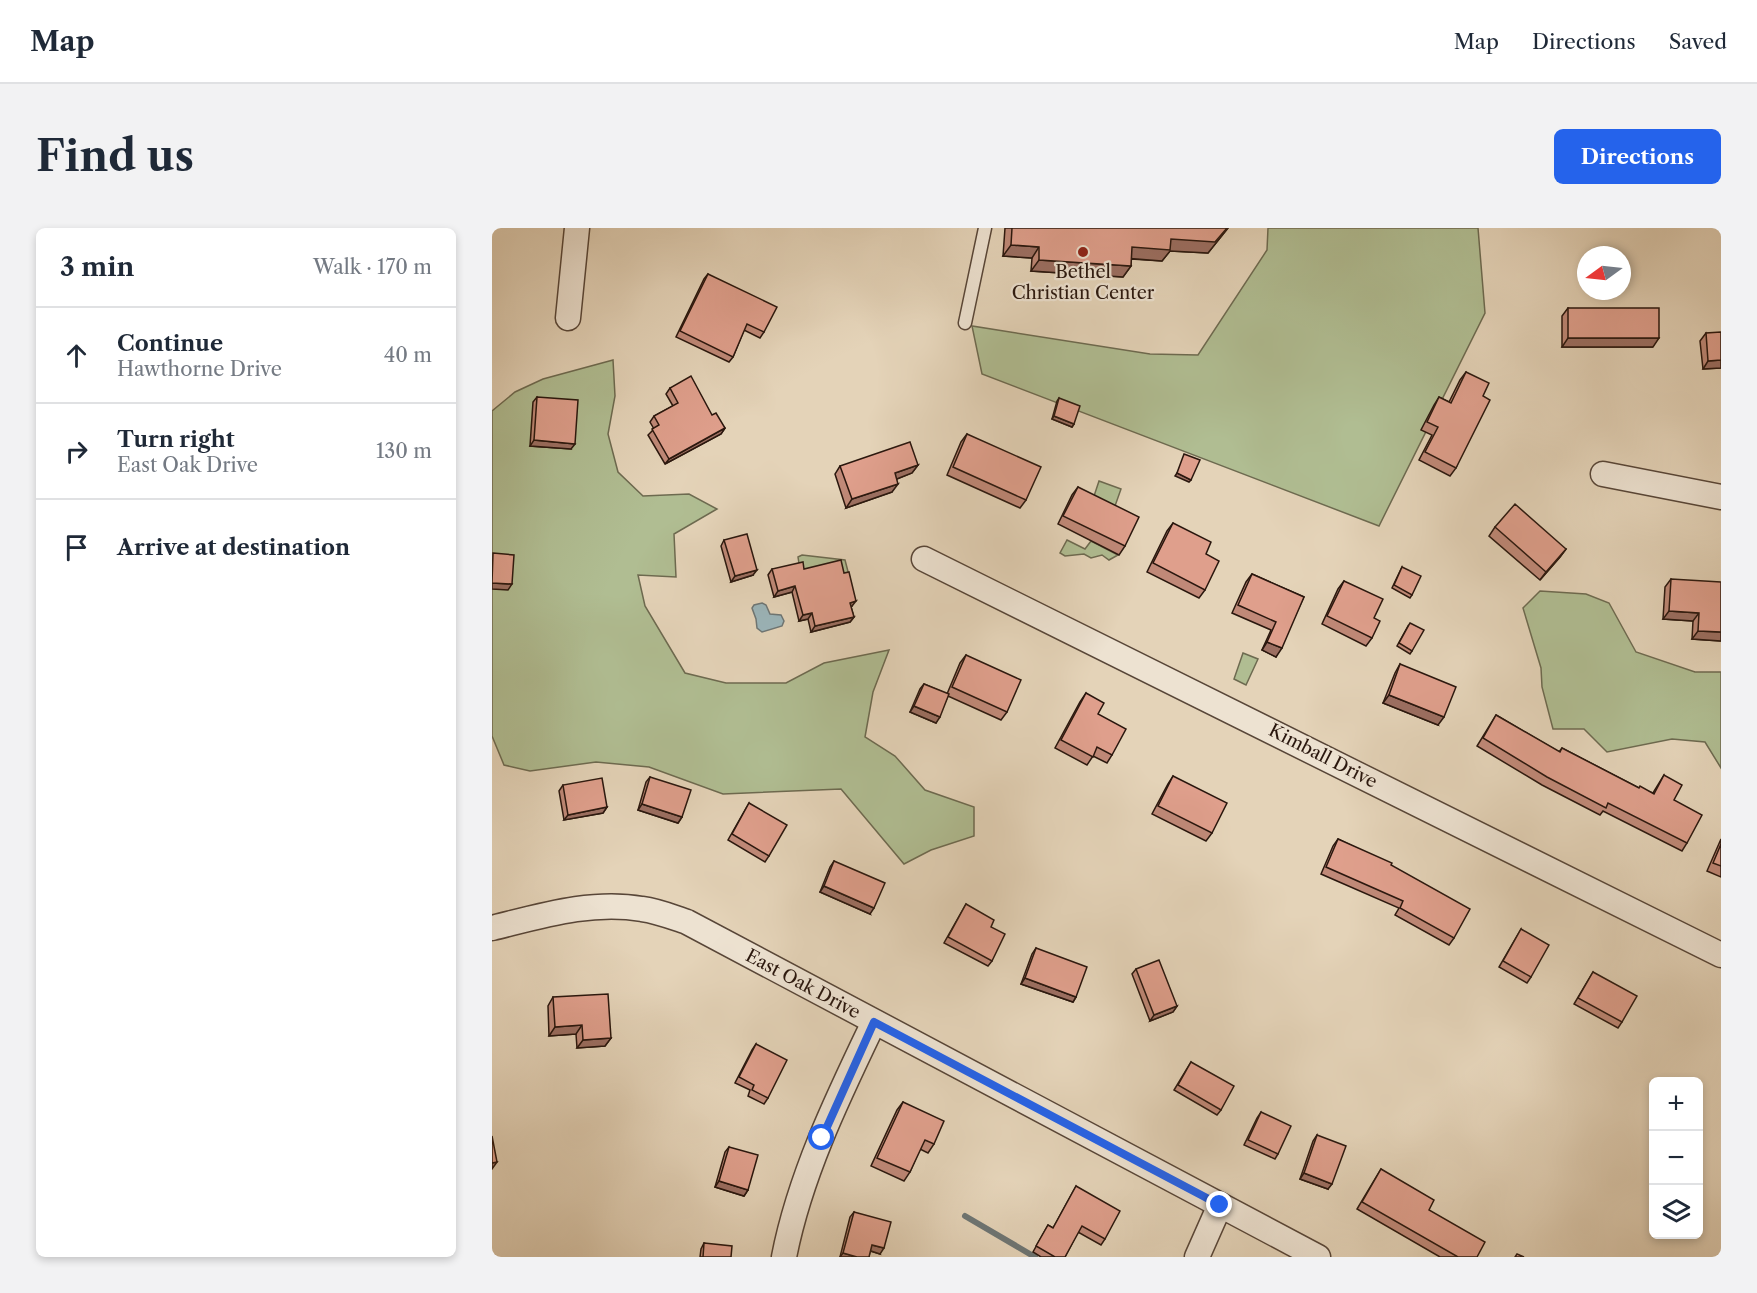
<!DOCTYPE html>
<html lang="en">
<head>
<meta charset="utf-8">
<style>
	:root { --surface:#fff; --page:#f2f2f3; --text:#1f2937; --muted:#747a83; --line:#e0e1e3; --accent:#2563eb }
	body { margin:0; font-family:"Libre Caslon Text",serif; background:var(--page); color:var(--text) }
	.controls { position:absolute; right:18px; bottom:18px; display:grid; overflow:hidden; border-radius:9px; box-shadow:0 3px 9px #0003 }
	.controls button { width:54px; height:54px; display:grid; place-items:center; padding:0; border:0; border-bottom:2px solid var(--line); background:var(--surface); color:var(--text); font:30px sans-serif }
	.compass { position:absolute; left:1085px; top:18px; width:54px; height:54px; border-radius:50%; background:var(--surface); box-shadow:0 3px 9px #0003; rotate:255deg }
	.stop { position:absolute; width:18px; height:18px; margin:-14px; border:4px solid #2563eb; border-radius:50%; background:#fff }
	.stop.end { background:#2563eb; border-color:#fff; box-shadow:0 2px 6px #0008 }
	.list { margin:0; padding:0; list-style:none }
	h2 { display:flex; justify-content:space-between; align-items:center; height:78px; margin:0; padding:0 24px; font-size:26px }
	h2 small { font-size:20px; font-weight:400; color:var(--muted) }
	.list li { display:grid; grid-template-columns:39px 1fr auto; gap:18px; align-items:center; box-sizing:border-box; height:96px; padding:0 24px; border-top:2px solid var(--line) }
	.list b { display:block; font-size:22px; white-space:nowrap }
	.list p { margin:0; font-size:20px; white-space:nowrap; color:var(--muted) }
	.list em { font-size:20px; font-style:normal; color:var(--muted) }
	.icon { flex:none; width:33px; height:33px; fill:none; stroke:currentColor; stroke-width:2; stroke-linecap:round; stroke-linejoin:round }
	.map { position:relative; flex:none; width:1229px; height:1029px; overflow:hidden; border-radius:9px }
	header { display:flex; align-items:center; gap:36px; box-sizing:border-box; height:84px; padding:0 30px; background:var(--surface); border-bottom:2px solid var(--line) }
	header strong { font-size:28px }
	nav { display:flex; gap:33px; margin-inline-start:auto; font-size:21px }
	.intro { display:flex; align-items:center; justify-content:space-between; box-sizing:border-box; height:144px; padding:0 36px }
	h1 { margin:0; font-size:42px }
	.button { padding:15px 27px; border-radius:9px; background:var(--accent); color:#fff; font-size:21px; font-weight:700 }
	main { display:flex; gap:36px; padding:0 36px }
	aside { flex:1; background:var(--surface); border-radius:9px; box-shadow:0 3px 9px #0003 }
	.map>svg:first-child { display:block }
</style>
</head>
<body>
<header>
<strong>Map</strong>
<nav><a>Map</a><a>Directions</a><a>Saved</a></nav>
</header>
<div class="intro"><h1>Find us</h1><a class="button">Directions</a></div>
<main>
<aside>
<h2>3 min<small>Walk · 170 m</small></h2>
<ul class="list">
<li><svg class="icon" aria-label="ahead" viewBox="0 0 24 24"><path d="M12 20V5M6 11l6-6 6 6"/></svg><div><b>Continue</b><p>Hawthorne Drive</p></div><em>40 m</em></li>
<li><svg class="icon" aria-label="right" viewBox="0 0 24 24"><path d="M7 20v-9h11M14 6l5 5-5 5"/></svg><div><b>Turn right</b><p>East Oak Drive</p></div><em>130 m</em></li>
<li><svg class="icon" aria-label="arrive" viewBox="0 0 24 24"><path d="M6 21V4h12l-3 4 3 4H6"/></svg><div><b>Arrive at destination</b></div></li>
</ul>
</aside>
<div class="map">
<svg width="1229" height="1029" viewBox="0 0 1229 1029">
	<rect width="100%" height="100%" fill="#e4d3b8"/>
	<filter id="stains"><feTurbulence type="fractalNoise" baseFrequency=".00333" numOctaves="4"/><feColorMatrix values="0 0 0 0 .2 0 0 0 0 .09 0 0 0 0 .02 0 0 0 .5 -.17"/></filter>
	<radialGradient id="worn" r=".72"><stop offset=".6" stop-color="#630" stop-opacity="0"/><stop offset="1" stop-color="#630" stop-opacity=".3"/></radialGradient>
	<!-- green -->
	<g fill="#b0bd92" stroke="#6d6a50" stroke-width="1.5">
		<path d="M 776,0 L 986,0 L 993,85 L 887,298 L 490,146 L 480,98 L 658,126 L 706,127 L 775,22 Z"/>
		<path d="M 121,132 L 123,168 L 116,206 L 126,244 L 151,268 L 197,266 L 225,281 L 182,306 L 184,349 L 146,347 L 153,378 L 193,445 L 234,455 L 294,455 L 332,435 L 397,422 L 381,464 L 373,509 L 403,528 L 433,562 L 482,579 L 482,608 L 439,622 L 412,636 L 349,561 L 231,566 L 157,539 L 104,534 L 38,543 L 12,537 L 0,508 L 0,183 L 23,164 L 51,151 Z"/>
		<path d="M 607,253 L 629,261 L 623,278 L 602,268 Z"/>
		<path d="M 575,312 L 593,321 L 599,313 L 626,327 L 617,332 L 610,327 L 599,330 L 592,326 L 573,328 L 568,325 Z"/>
		<path d="M 310,327 L 353,332 L 359,355 L 308,342 L 306,329 Z"/>
		<path d="M 1048,363 L 1094,366 L 1117,375 L 1144,424 L 1203,444 L 1229,444 L 1229,540 L 1213,514 L 1180,511 L 1115,524 L 1092,501 L 1061,501 L 1050,459 L 1049,440 L 1031,380 Z"/>
		<path d="M 751,425 L 766,431 L 754,457 L 742,451 Z"/>
	</g>
	<!-- water -->
	<path fill="#9bb5ba" stroke="#6e7675" stroke-width="1.5" d="M 270,375 L 274,377 L 278,386 L 289,387 L 292,393 L 290,398 L 270,404 L 265,400 L 264,391 L 260,380 L 262,377 Z"/>
	<g fill="none" stroke-linecap="round" stroke-linejoin="round">
		<!-- stream -->
		<path stroke="#6e7675" stroke-width="6" d="M 473,988 L 543,1029"/>
		<defs>
			<path id="service" d="M 473,95 L 493,0"/>
			<g id="minor">
				<path d="M 76,90 L 85,0"/>
				<path d="M 1111,246 L 1229,269"/>
				<path d="M 432,331 L 1229,727"/>
				<path d="M 0,700 C 49,688 100,672 150,681 C 166,683 180,689 195,694 L 826,1029"/>
				<path d="M 292,1029 C 308,947 346,869 382,794"/>
				<path d="M 705,1029 L 728,977"/>
			</g>
		</defs>
		<!-- service casing -->
		<use href="#service" stroke="#584638" stroke-width="15"/>
		<!-- minor casing -->
		<use href="#minor" stroke="#584638" stroke-width="27"/>
		<!-- service -->
		<use href="#service" stroke="#ede2d1" stroke-width="12"/>
		<!-- minor -->
		<use href="#minor" stroke="#ede2d1" stroke-width="24"/>
	</g>
	<!-- wall -->
	<g fill="#c08978" stroke="#2a170e" stroke-width="1.5">
		<path d="M 513,0 L 736,0 L 716,25 L 678,23 L 670,33 L 639,31 L 639,38 L 631,49 L 539,43 L 540,30 L 511,28 Z"/>
		<path d="M 216,46 L 272,104 L 268,110 L 252,102 L 241,129 L 237,134 L 184,109 L 212,51 Z"/>
		<path d="M 1076,80 L 1161,119 L 1070,119 L 1070,88 Z"/>
		<path d="M 1214,105 L 1229,140 L 1211,141 L 1208,113 Z"/>
		<path d="M 974,144 L 991,168 L 964,240 L 958,248 L 927,232 L 940,207 L 929,202 L 942,177 L 947,169 L 957,174 L 968,152 Z"/>
		<path d="M 178,160 L 220,187 L 233,200 L 229,206 L 173,236 L 156,207 L 162,201 L 158,194 L 162,188 L 181,178 L 174,166 Z"/>
		<path d="M 45,169 L 79,221 L 38,218 L 41,174 Z"/>
		<path d="M 567,170 L 582,196 L 580,199 L 560,191 L 565,173 Z"/>
		<path d="M 475,206 L 534,272 L 528,280 L 455,247 L 469,214 Z"/>
		<path d="M 426,237 L 420,245 L 405,251 L 400,264 L 354,280 L 343,246 L 348,238 Z"/>
		<path d="M 586,259 L 633,318 L 627,327 L 566,296 L 580,267 Z"/>
		<path d="M 681,295 L 714,326 L 713,362 L 707,370 L 655,344 L 675,303 Z"/>
		<path d="M 1003,299 L 1074,321 L 1068,329 L 1048,352 L 997,308 Z"/>
		<path d="M 232,312 L 261,347 L 239,354 L 229,318 Z"/>
		<path d="M 910,339 L 920,367 L 918,370 L 900,360 Z"/>
		<path d="M 280,341 L 312,341 L 360,378 L 359,379 L 362,389 L 358,394 L 319,404 L 316,391 L 307,393 L 300,364 L 282,369 L 276,347 Z"/>
		<path d="M 760,346 L 812,369 L 784,429 L 770,422 L 779,402 L 740,385 L 754,354 Z"/>
		<path d="M 1179,351 L 1229,413 L 1200,411 L 1201,393 L 1171,391 L 1173,359 Z"/>
		<path d="M 852,353 L 882,390 L 880,410 L 874,418 L 830,396 L 846,361 Z"/>
		<path d="M 916,398 L 920,423 L 918,426 L 905,418 Z"/>
		<path d="M 474,427 L 515,484 L 509,492 L 456,468 L 444,495 L 418,484 L 428,461 L 432,456 L 455,466 L 468,435 Z"/>
		<path d="M 908,436 L 946,497 L 891,475 L 903,445 Z"/>
		<path d="M 594,465 L 606,486 L 620,527 L 615,535 L 601,528 L 595,537 L 563,520 L 588,474 Z"/>
		<path d="M 1004,487 L 1067,524 L 1070,520 L 1147,560 L 1161,565 L 1172,547 L 1182,572 L 1195,615 L 1190,623 L 1111,583 L 1108,587 L 1050,557 L 985,518 Z"/>
		<path d="M 681,548 L 720,605 L 714,613 L 660,586 L 676,556 Z"/>
		<path d="M 158,549 L 190,589 L 186,595 L 146,582 L 154,554 Z"/>
		<path d="M 71,557 L 115,579 L 111,585 L 72,592 L 67,563 Z"/>
		<path d="M 257,575 L 277,628 L 273,634 L 236,612 Z"/>
		<path d="M 846,611 L 899,637 L 962,710 L 957,717 L 903,687 L 907,680 L 829,646 L 841,618 Z"/>
		<path d="M 1229,611 L 1229,649 L 1215,643 Z"/>
		<path d="M 342,633 L 378,686 L 328,664 L 338,639 Z"/>
		<path d="M 474,676 L 499,699 L 500,733 L 496,738 L 452,715 Z"/>
		<path d="M 1029,701 L 1039,749 L 1035,755 L 1007,739 Z"/>
		<path d="M 544,720 L 584,769 L 581,774 L 529,756 L 540,726 Z"/>
		<path d="M 644,741 L 685,778 L 681,784 L 658,793 L 640,746 Z"/>
		<path d="M 1101,744 L 1130,794 L 1126,800 L 1082,776 Z"/>
		<path d="M 61,769 L 119,810 L 113,818 L 85,820 L 84,806 L 57,808 L 56,778 Z"/>
		<path d="M 264,816 L 276,870 L 272,876 L 256,868 L 258,862 L 243,855 L 260,822 Z"/>
		<path d="M 699,834 L 729,882 L 725,887 L 682,862 Z"/>
		<path d="M 411,874 L 442,916 L 436,925 L 428,921 L 418,944 L 412,953 L 379,938 L 405,882 Z"/>
		<path d="M 769,884 L 786,926 L 783,931 L 752,917 L 765,890 Z"/>
		<path d="M 825,907 L 836,961 L 808,951 L 821,913 Z"/>
		<path d="M 237,919 L 256,962 L 252,968 L 223,959 L 233,924 Z"/>
		<path d="M 889,941 L 937,982 L 985,1029 L 948,1029 L 865,981 Z"/>
		<path d="M 584,958 L 613,1011 L 609,1017 L 586,1004 L 573,1029 L 549,1029 L 541,1024 L 556,997 L 561,1000 Z"/>
		<path d="M 362,984 L 388,1026 L 378,1023 L 377,1029 L 348,1029 L 358,989 Z"/>
		<path d="M 212,1015 L 239,1029 L 208,1029 L 209,1021 Z"/>
	</g>
	<!-- shaded-wall -->
	<g fill="#9c6f62" stroke="#2a170e" stroke-width="1.5">
		<path d="M 736,0 L 716,25 L 678,23 L 670,33 L 632,30 L 640,19 Z"/>
		<path d="M 519,17 L 547,19 L 540,30 L 511,28 Z"/>
		<path d="M 547,32 L 639,38 L 631,49 L 539,43 Z"/>
		<path d="M 1076,110 L 1167,110 L 1161,119 L 1070,119 Z"/>
		<path d="M 1229,132 L 1229,140 L 1211,141 L 1216,133 Z"/>
		<path d="M 562,188 L 582,196 L 580,199 L 560,191 Z"/>
		<path d="M 233,200 L 229,206 L 173,236 L 177,231 Z"/>
		<path d="M 42,212 L 83,216 L 79,221 L 38,218 Z"/>
		<path d="M 426,237 L 420,245 L 397,254 L 403,245 Z"/>
		<path d="M 685,245 L 699,252 L 697,254 L 683,248 Z"/>
		<path d="M 406,256 L 400,264 L 354,280 L 360,271 Z"/>
		<path d="M 1074,321 L 1068,329 L 1048,352 L 1054,344 Z"/>
		<path d="M 265,342 L 261,347 L 239,354 L 243,348 Z"/>
		<path d="M 0,355 L 20,356 L 16,362 L 0,361 Z"/>
		<path d="M 303,358 L 300,364 L 282,369 L 286,363 Z"/>
		<path d="M 364,373 L 360,378 L 354,380 L 358,375 Z"/>
		<path d="M 1177,383 L 1207,385 L 1201,393 L 1171,391 Z"/>
		<path d="M 320,385 L 316,391 L 307,393 L 311,387 Z"/>
		<path d="M 362,389 L 358,394 L 319,404 L 323,398 Z"/>
		<path d="M 1206,403 L 1229,404 L 1229,413 L 1200,411 Z"/>
		<path d="M 775,414 L 790,420 L 784,429 L 770,422 Z"/>
		<path d="M 897,467 L 952,489 L 946,497 L 891,475 Z"/>
		<path d="M 422,478 L 448,489 L 444,495 L 418,484 Z"/>
		<path d="M 150,576 L 190,589 L 186,595 L 146,582 Z"/>
		<path d="M 115,579 L 111,585 L 72,592 L 76,587 Z"/>
		<path d="M 332,658 L 382,680 L 378,686 L 328,664 Z"/>
		<path d="M 533,750 L 584,769 L 581,774 L 529,756 Z"/>
		<path d="M 685,778 L 681,784 L 658,793 L 662,787 Z"/>
		<path d="M 90,797 L 84,806 L 57,808 L 63,799 Z"/>
		<path d="M 119,810 L 113,818 L 85,820 L 91,812 Z"/>
		<path d="M 5,934 L 0,941 L 0,935 Z"/>
		<path d="M 812,945 L 840,956 L 836,961 L 808,951 Z"/>
		<path d="M 227,953 L 256,962 L 252,968 L 223,959 Z"/>
		<path d="M 380,1017 L 392,1020 L 388,1026 L 376,1022 Z"/>
		<path d="M 351,1025 L 365,1029 L 348,1029 Z"/>
	</g>
	<!-- building -->
	<g fill="#df9f8c" stroke="#2a170e" stroke-width="1.5">
		<path d="M 520,0 L 735,0 L 723,14 L 679,11 L 678,22 L 640,19 L 639,38 L 547,32 L 547,19 L 519,17 Z"/>
		<path d="M 216,46 L 285,79 L 272,104 L 255,96 L 241,129 L 188,103 Z"/>
		<rect x="1076" y="80" width="91" height="30"/>
		<path d="M 1229,104 L 1229,132 L 1216,133 L 1214,105 Z"/>
		<path d="M 974,144 L 997,155 L 991,168 L 998,172 L 964,240 L 933,224 L 946,199 L 935,194 L 947,169 L 959,175 Z"/>
		<path d="M 199,148 L 220,187 L 224,185 L 233,200 L 177,231 L 160,201 L 167,197 L 162,188 L 186,175 L 178,160 Z"/>
		<path d="M 45,169 L 86,172 L 83,216 L 42,212 Z"/>
		<path d="M 567,170 L 588,178 L 582,196 L 562,188 Z"/>
		<path d="M 475,206 L 549,239 L 534,272 L 461,239 Z"/>
		<path d="M 418,214 L 426,237 L 403,245 L 406,256 L 360,271 L 348,238 Z"/>
		<path d="M 692,226 L 708,232 L 699,252 L 685,245 Z"/>
		<path d="M 586,259 L 647,289 L 633,318 L 571,288 Z"/>
		<path d="M 1023,276 L 1074,321 L 1054,344 L 1003,299 Z"/>
		<path d="M 681,295 L 719,314 L 714,326 L 727,333 L 713,362 L 661,335 Z"/>
		<path d="M 255,306 L 265,342 L 243,348 L 232,312 Z"/>
		<path d="M 1,325 L 22,327 L 20,356 L 0,355 Z"/>
		<path d="M 349,332 L 352,345 L 357,344 L 364,373 L 358,375 L 362,389 L 323,398 L 320,385 L 311,387 L 303,358 L 286,363 L 280,341 L 311,334 L 312,341 Z"/>
		<path d="M 910,339 L 929,348 L 920,367 L 902,357 Z"/>
		<path d="M 760,346 L 812,369 L 790,420 L 775,414 L 784,394 L 746,377 Z"/>
		<path d="M 1179,351 L 1229,354 L 1229,404 L 1206,403 L 1207,385 L 1177,383 Z"/>
		<path d="M 852,353 L 891,371 L 882,390 L 888,393 L 880,410 L 835,388 Z"/>
		<path d="M 918,395 L 932,402 L 920,423 L 907,415 Z"/>
		<path d="M 474,427 L 529,452 L 515,484 L 460,459 Z"/>
		<path d="M 908,436 L 964,459 L 952,489 L 897,467 Z"/>
		<path d="M 432,456 L 457,466 L 448,489 L 422,478 Z"/>
		<path d="M 594,465 L 612,475 L 606,486 L 634,501 L 620,527 L 605,519 L 601,529 L 569,512 Z"/>
		<path d="M 1004,487 L 1068,524 L 1070,520 L 1147,560 L 1148,558 L 1162,566 L 1172,547 L 1190,557 L 1182,572 L 1210,587 L 1195,615 L 1116,575 L 1114,580 L 1055,549 L 991,510 Z"/>
		<path d="M 681,548 L 735,575 L 720,605 L 666,578 Z"/>
		<path d="M 158,549 L 199,562 L 190,589 L 150,576 Z"/>
		<path d="M 110,550 L 115,579 L 76,587 L 71,557 Z"/>
		<path d="M 257,575 L 295,597 L 277,628 L 240,606 Z"/>
		<path d="M 846,611 L 900,635 L 899,637 L 978,681 L 962,710 L 908,680 L 911,673 L 834,639 Z"/>
		<path d="M 1229,616 L 1229,638 L 1221,635 Z"/>
		<path d="M 342,633 L 393,655 L 382,680 L 332,658 Z"/>
		<path d="M 474,676 L 502,692 L 499,699 L 513,706 L 500,733 L 456,709 Z"/>
		<path d="M 1029,701 L 1057,717 L 1039,749 L 1011,733 Z"/>
		<path d="M 544,720 L 595,739 L 584,769 L 533,750 Z"/>
		<path d="M 667,732 L 685,778 L 662,787 L 644,741 Z"/>
		<path d="M 1101,744 L 1145,768 L 1130,794 L 1086,770 Z"/>
		<path d="M 116,766 L 119,810 L 91,812 L 90,797 L 63,799 L 61,769 Z"/>
		<path d="M 264,816 L 295,832 L 276,870 L 260,862 L 262,857 L 247,849 Z"/>
		<path d="M 699,834 L 742,858 L 729,882 L 686,857 Z"/>
		<path d="M 411,874 L 452,893 L 442,916 L 433,912 L 418,944 L 385,930 Z"/>
		<path d="M 769,884 L 799,898 L 786,926 L 756,912 Z"/>
		<path d="M 825,907 L 854,918 L 840,956 L 812,945 Z"/>
		<path d="M 0,908 L 5,934 L 0,935 Z"/>
		<path d="M 237,919 L 266,927 L 256,962 L 227,953 Z"/>
		<path d="M 889,941 L 942,972 L 937,982 L 993,1014 L 985,1029 L 966,1029 L 870,974 Z"/>
		<path d="M 584,958 L 628,983 L 613,1011 L 590,998 L 573,1029 L 563,1029 L 544,1018 L 556,997 L 561,1000 Z"/>
		<path d="M 362,984 L 399,994 L 392,1020 L 380,1017 L 377,1029 L 365,1029 L 351,1025 Z"/>
		<path d="M 212,1015 L 240,1018 L 239,1029 L 211,1029 Z"/>
		<path d="M 1025,1026 L 1032,1029 L 1023,1029 Z"/>
	</g>
	<g fill="none" stroke-linecap="round" stroke-linejoin="round">
		<!-- route -->
		<path stroke="#2563eb" stroke-width="8" d="M 330,910 L 382,794 L 728,977"/>
	</g>
	<!-- markers -->
	<circle fill="#8f2418" stroke="#ede2d1" stroke-width="2" cx="591" cy="24" r="6"/>
	<g text-anchor="middle" stroke-width="4.5" stroke-linejoin="round" paint-order="stroke">
		<!-- poi labels -->
		<g font-size="18" fill="#2a170e" stroke="#ede2d1">
			<text x="591" y="50">Bethel<tspan x="591" dy="21">Christian Center</tspan></text>
		</g>
		<!-- street labels -->
		<g font-size="18" fill="#2a170e" stroke="#ede2d1">
			<text transform="translate(831 528) rotate(27)" y="6">Kimball Drive</text>
			<text transform="translate(311 756) rotate(28)" y="6">East Oak Drive</text>
		</g>
	</g>
	<rect width="100%" height="100%" filter="url(#stains)"/>
	<rect width="100%" height="100%" fill="url(#worn)"/>
</svg>
<div class="controls">
<button>+</button>
<button>−</button>
<button><svg class="icon" aria-label="layers" viewBox="0 0 24 24"><path d="M12 4l9 5-9 5-9-5zM3 14l9 5 9-5"/></svg></button>
</div>
<svg class="compass" viewBox="-18 -18 36 36"><path d="M0-13l5 13h-10z" fill="#e53935"/><path d="M0 13l5-13h-10z" fill="#747a83"/></svg>
<div class="stop" style="left:330px;top:910px"></div>
<div class="stop end" style="left:728px;top:977px"></div>
</div>
</main>
</body>
</html>
